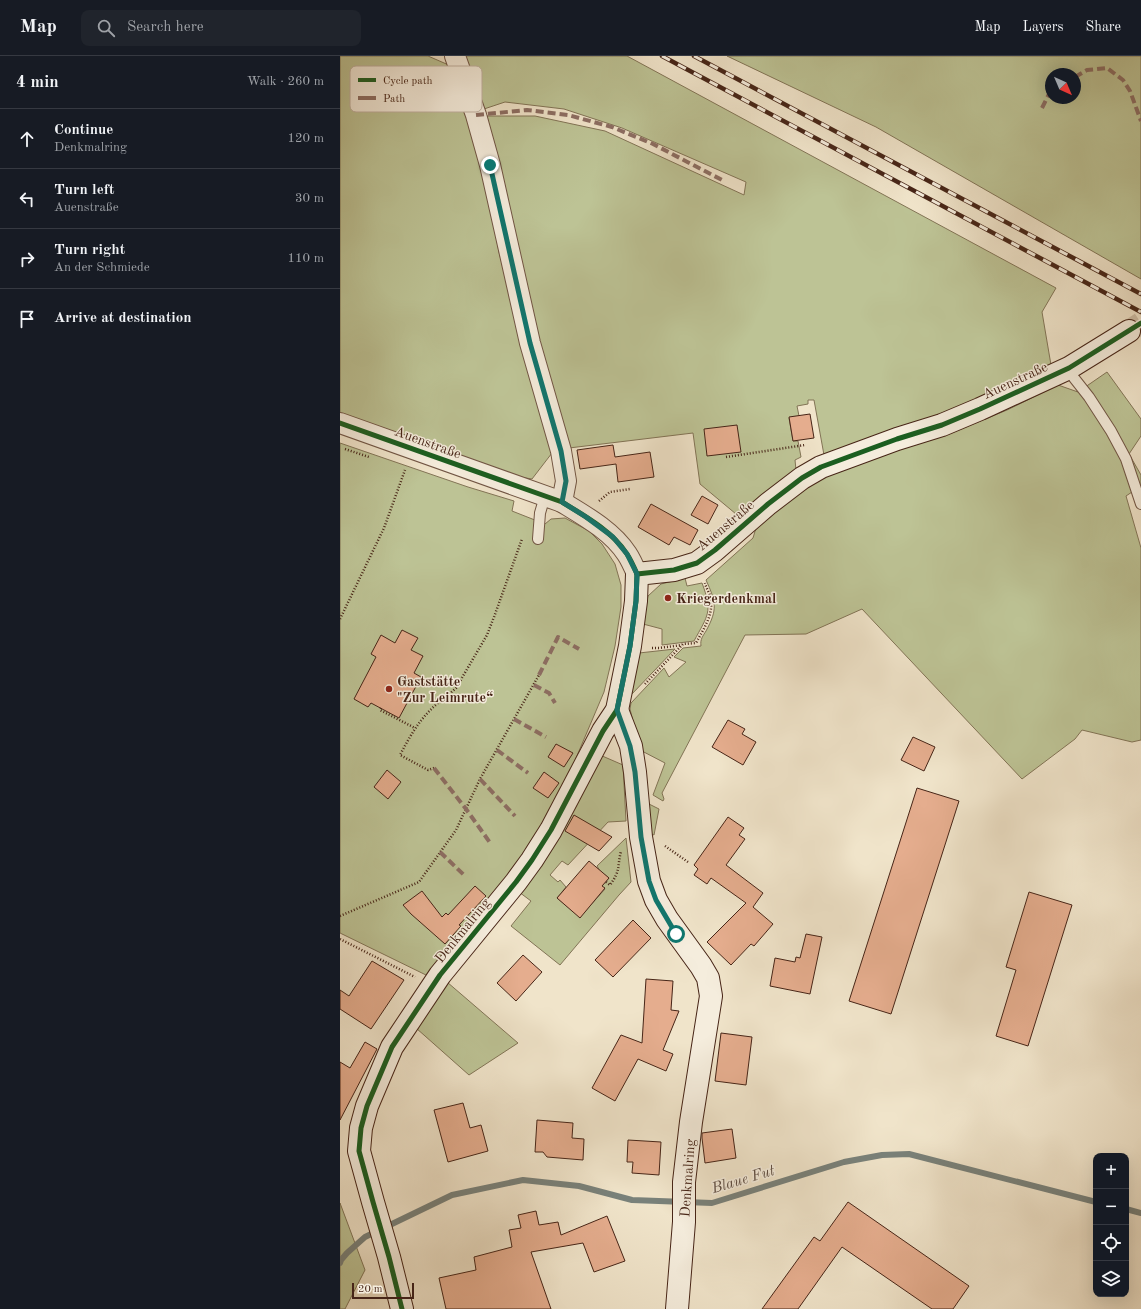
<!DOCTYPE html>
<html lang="en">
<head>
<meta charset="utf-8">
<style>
	:root { --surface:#171b24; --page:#20242c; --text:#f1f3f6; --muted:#9ea1a6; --line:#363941 }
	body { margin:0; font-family:"Old Standard TT",serif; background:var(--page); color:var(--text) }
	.controls { position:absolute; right:12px; bottom:12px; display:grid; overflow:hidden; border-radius:8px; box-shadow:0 4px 16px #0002 }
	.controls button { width:36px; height:36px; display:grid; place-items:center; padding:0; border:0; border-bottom:1px solid var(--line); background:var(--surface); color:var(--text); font:20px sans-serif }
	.compass { position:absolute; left:705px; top:12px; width:36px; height:36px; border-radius:50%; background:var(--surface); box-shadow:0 4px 16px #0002; rotate:136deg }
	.scale { position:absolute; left:12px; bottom:10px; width:62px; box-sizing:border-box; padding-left:4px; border:2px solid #472517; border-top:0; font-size:11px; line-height:14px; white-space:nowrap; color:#472517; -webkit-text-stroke:3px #f5eddd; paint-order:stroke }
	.stop { position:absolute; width:12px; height:12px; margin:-9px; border:3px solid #0f766e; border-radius:50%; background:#fff }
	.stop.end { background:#0f766e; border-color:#fff; box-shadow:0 1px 4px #0008 }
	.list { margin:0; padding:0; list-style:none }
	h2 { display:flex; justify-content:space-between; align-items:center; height:52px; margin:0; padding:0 16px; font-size:17px }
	h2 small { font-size:13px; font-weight:400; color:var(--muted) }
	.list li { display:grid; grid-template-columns:26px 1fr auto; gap:12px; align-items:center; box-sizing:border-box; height:60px; padding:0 16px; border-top:1px solid var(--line) }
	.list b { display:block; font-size:15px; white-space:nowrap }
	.list p { margin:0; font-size:13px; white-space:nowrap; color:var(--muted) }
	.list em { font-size:13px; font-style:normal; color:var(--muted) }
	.icon { flex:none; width:22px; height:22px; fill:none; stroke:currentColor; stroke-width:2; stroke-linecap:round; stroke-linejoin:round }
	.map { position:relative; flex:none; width:801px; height:1253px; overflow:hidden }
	header { display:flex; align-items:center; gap:24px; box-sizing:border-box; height:56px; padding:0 20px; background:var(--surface); border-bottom:1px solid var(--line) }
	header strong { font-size:19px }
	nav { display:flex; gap:22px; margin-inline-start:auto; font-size:14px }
	.search { width:280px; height:36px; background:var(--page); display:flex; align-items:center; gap:10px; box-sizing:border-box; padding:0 14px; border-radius:8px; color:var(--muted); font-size:15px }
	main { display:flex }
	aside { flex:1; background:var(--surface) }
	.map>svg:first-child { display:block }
</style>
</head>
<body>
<header>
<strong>Map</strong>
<div class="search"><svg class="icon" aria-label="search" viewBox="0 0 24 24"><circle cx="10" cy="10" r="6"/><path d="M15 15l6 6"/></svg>Search here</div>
<nav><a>Map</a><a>Layers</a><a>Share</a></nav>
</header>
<main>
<aside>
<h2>4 min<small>Walk · 260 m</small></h2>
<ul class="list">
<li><svg class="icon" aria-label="ahead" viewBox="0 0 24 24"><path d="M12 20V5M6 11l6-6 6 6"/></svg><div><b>Continue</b><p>Denkmalring</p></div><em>120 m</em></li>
<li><svg class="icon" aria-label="left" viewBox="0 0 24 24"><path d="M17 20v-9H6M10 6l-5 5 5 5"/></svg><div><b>Turn left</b><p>Auenstraße</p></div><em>30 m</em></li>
<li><svg class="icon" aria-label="right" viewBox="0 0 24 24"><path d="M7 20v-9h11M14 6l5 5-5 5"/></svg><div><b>Turn right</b><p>An der Schmiede</p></div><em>110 m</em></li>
<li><svg class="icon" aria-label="arrive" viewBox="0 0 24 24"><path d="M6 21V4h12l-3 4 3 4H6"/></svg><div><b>Arrive at destination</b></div></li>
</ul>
</aside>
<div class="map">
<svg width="801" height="1253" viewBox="0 0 801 1253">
	<rect width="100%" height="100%" fill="#f0e4ca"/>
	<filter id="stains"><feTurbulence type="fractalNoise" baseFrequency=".005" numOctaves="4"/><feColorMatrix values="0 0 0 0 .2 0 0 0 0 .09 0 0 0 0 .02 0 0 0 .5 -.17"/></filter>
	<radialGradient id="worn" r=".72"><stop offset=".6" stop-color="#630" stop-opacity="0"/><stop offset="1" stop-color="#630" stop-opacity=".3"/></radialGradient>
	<!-- green -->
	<g fill="#bdc395" stroke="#827456" fill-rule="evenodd">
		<path d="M 0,0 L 88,0 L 111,10 L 141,102 L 159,196 L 200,358 L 212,397 L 192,423 L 180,421 L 0,360 Z"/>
		<path d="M 125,0 L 287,0 L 716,232 L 702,256 L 711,309 L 611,357 L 484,399 L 474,344 L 468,344 L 468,348 L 457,350 L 459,360 L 449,362 L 453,385 L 458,385 L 461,401 L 455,404 L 456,414 L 396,463 L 396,458 L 360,428 L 353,377 L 229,392 L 201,296 L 147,60 L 195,60 L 265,75 L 404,139 L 406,126 L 282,72 L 224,53 L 165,46 L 144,53 Z"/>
		<path d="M 387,0 L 801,0 L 801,223 L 536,71 ZM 711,18 L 735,18 L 735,42 L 711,42 Z"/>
		<path d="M 767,316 L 801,363 L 801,380 L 789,398 L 801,419 L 801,430 L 786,440 L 801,492 L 801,684 L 792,686 L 742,674 L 735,683 L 682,723 L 522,553 L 466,578 L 405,579 L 322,737 L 324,743 L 323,745 L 313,739 L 325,707 L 300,694 L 290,653 L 291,647 L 324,612 L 329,621 L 346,606 L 334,601 L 343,592 L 361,590 C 360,583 363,580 366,575 C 378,553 376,546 366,524 L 413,482 L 416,472 L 445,447 L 493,415 L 609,378 L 667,354 L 718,329 L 738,336 Z"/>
		<path d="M 0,387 L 128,431 L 174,445 L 172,455 L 205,468 L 211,463 L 225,462 L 249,475 L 262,488 L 275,508 L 281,529 L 281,551 L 275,590 L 264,636 L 217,747 L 169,822 L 86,919 L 0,877 Z"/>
		<path d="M 345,522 L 347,530 L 362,527 C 373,556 368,559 354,585 L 322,589 L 322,573 L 303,568 L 308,540 L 321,528 Z"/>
		<path d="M 335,593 L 291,639 L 299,597 Z"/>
		<path d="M 260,699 L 283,709 L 286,765 L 268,766 L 228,809 L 222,805 L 210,819 L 218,826 L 220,824 L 226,831 L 217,842 L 240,861 L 265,833 L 262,830 L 269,822 L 260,815 L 257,810 L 286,782 L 291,826 L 279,839 L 220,909 L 171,870 L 191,845 L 179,836 Z"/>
		<path d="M 309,748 L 319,753 L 314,779 L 309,777 Z"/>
		<path d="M 107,926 L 178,987 L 129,1019 L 76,972 Z"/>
		<path d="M 0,1147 L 25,1214 L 5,1253 L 0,1253 Z"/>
	</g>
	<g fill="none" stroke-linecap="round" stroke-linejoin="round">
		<!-- stream -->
		<g stroke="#79817a" stroke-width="6">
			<path d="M 786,1153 L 801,1157"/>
			<path d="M 0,1207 L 1,1204 L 7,1197 L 25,1181 L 112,1139 L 183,1124 L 239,1130 L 292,1144 L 372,1147 L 504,1106 L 542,1099 L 569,1098 L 756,1146"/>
		</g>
	</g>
	<!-- building -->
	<g fill="#e5ad8e" stroke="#472517">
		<path d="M 470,358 L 474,382 L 453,385 L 449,361 Z"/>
		<path d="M 397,369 L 401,396 L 367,400 L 364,373 Z"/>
		<path d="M 273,389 L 275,401 L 310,396 L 314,421 L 278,426 L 276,408 L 240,413 L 237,394 Z"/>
		<path d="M 362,440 L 378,449 L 368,468 L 351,459 Z"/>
		<path d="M 311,448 L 358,474 L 350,489 L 334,481 L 329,489 L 298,471 Z"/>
		<path d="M 62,574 L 78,582 L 71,594 L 83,600 L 74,617 L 81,621 L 59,662 L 31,647 L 28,651 L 14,643 L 36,601 L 31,598 L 41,579 L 55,587 Z"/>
		<path d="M 388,664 L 405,673 L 402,678 L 416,686 L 403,709 L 372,691 Z"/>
		<path d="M 573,681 L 595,691 L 584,715 L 561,704 Z"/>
		<path d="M 216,688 L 233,697 L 224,711 L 208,701 Z"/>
		<path d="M 47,714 L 61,726 L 48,743 L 34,731 Z"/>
		<path d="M 204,716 L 219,727 L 208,742 L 193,732 Z"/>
		<path d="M 577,732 L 619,745 L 551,958 L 509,945 Z"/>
		<path d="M 234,759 L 272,781 L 259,795 L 225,775 Z"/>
		<path d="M 388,761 L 404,772 L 399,779 L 405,783 L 386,809 L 423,837 L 413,851 L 433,868 L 414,890 L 411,888 L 391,909 L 367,886 L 406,847 L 371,822 L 367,828 L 354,819 L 358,813 L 354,809 Z"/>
		<path d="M 249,805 L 269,822 L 262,830 L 265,832 L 240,862 L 217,842 Z"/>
		<path d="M 135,830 L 146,840 L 119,869 L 121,870 L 105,888 L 71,858 L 63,849 L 82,835 L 102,861 L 106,857 L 108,859 Z"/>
		<path d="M 689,836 L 732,849 L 688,990 L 656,980 L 676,914 L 666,911 Z"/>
		<path d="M 293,864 L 311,882 L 273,921 L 255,904 Z"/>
		<path d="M 466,878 L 482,881 L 470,938 L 430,930 L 435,902 L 455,906 L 456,901 L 460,902 Z"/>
		<path d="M 183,899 L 202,916 L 176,945 L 157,927 Z"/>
		<path d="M 32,905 L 64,924 L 31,973 L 0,953 L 0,934 L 9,940 Z"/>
		<path d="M 306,923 L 333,925 L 331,954 L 339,955 L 323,994 L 333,998 L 326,1015 L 298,1003 L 275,1045 L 252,1032 L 281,979 L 302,987 Z"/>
		<path d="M 381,977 L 412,981 L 406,1029 L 375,1025 Z"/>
		<path d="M 25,986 L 37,993 L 0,1064 L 0,1006 L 10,1012 Z"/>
		<path d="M 123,1047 L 130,1072 L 141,1069 L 148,1095 L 108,1106 L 94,1054 Z"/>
		<path d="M 197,1064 L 233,1067 L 232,1082 L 244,1083 L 243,1104 L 207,1101 L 203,1096 L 195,1096 Z"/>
		<path d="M 392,1073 L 396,1102 L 365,1107 L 362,1082 L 362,1077 Z"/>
		<path d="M 288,1084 L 321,1086 L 319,1119 L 292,1117 L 293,1106 L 287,1106 Z"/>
		<path d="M 508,1146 L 629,1230 L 613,1253 L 592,1253 L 502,1191 L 458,1253 L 422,1253 L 474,1181 L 480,1185 Z"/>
		<path d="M 196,1155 L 199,1169 L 218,1166 L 221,1179 L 267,1160 L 285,1205 L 254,1216 L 243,1187 L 191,1196 L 211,1253 L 106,1253 L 99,1222 L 136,1214 L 134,1201 L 172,1191 L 169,1174 L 181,1172 L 178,1159 Z"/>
	</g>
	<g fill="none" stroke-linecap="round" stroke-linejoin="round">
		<!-- secondary-tunnel -->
		<path stroke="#cebea6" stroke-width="22" stroke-dasharray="22 11" stroke-linecap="butt" d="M 789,275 L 801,267"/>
		<defs>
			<g id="lane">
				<path d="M 729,312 L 734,322 L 749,341 L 771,375 L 786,403 L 801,448"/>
				<path d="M 198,483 L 200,457 L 205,440"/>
			</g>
			<g id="street">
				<path d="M 115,0 L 136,59 L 150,109 L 190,287 L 221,395 L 226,425 L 222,446"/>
				<path d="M 0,367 L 222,446 C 245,460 272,475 287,498 C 291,504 294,511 297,518"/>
			</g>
			<g id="secondary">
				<path d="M 277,654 L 291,690 L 295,716 L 301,781 L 309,825 L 316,844 L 327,863 L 361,910 L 368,922 L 371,940 L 351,1066 L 344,1126 L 344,1166 L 337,1253"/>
				<path d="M 62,1253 L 49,1201 L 33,1146 L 19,1095 L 21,1072 L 27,1050 L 52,991 L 100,919 L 176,826 L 192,804 L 211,774 L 263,675 L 277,654 L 290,590 L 296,545 L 297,518 L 334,514 L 357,507 L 375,494 L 428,448 L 462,422 L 481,411 L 557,383 L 602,369 L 640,353 L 729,312 L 789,275"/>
			</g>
		</defs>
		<!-- lane casing -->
		<use href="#lane" stroke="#715544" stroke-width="12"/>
		<!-- street casing -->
		<use href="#street" stroke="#715544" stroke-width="22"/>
		<!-- secondary casing -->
		<use href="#secondary" stroke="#472517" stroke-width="24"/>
		<!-- path -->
		<g stroke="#472517" stroke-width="2.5" stroke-dasharray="1 2" stroke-linecap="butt">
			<path d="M 5,393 L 29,401"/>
			<path d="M 386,401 L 465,389"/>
			<path d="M 259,445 L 270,436 L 290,433"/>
			<path d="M 0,563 L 44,472 L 65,414"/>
			<path d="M 312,592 L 319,592 L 342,589"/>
			<path d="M 305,628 L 343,588 L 356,587 C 364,572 375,557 370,539 C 368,535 366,531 365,527"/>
			<path d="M 41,652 L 40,654 L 75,672"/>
			<path d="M 94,712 L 88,714 L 60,699 C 70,680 80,662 97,648 C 103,642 110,638 116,632 L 147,579 L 154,561 L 182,483"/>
			<path d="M 325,790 L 348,806"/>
			<path d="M 266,826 L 270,829 C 281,814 277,811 281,795"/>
			<path d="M 0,860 L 79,826 L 116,774 L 140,723 L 199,619"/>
			<path d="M 0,883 L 75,921"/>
		</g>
		<!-- lane -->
		<use href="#lane" stroke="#f5eddd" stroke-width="10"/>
		<!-- street -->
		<use href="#street" stroke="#f5eddd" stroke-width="20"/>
		<!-- secondary -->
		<use href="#secondary" stroke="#f5eddd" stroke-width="22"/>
		<defs>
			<g id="rail">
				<path d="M 322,0 L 801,256"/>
				<path d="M 354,0 L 801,238"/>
			</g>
		</defs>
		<!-- rail casing -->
		<use href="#rail" stroke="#472517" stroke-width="4.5"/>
		<!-- rail -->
		<use href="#rail" stroke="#f5eddd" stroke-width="3" stroke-dasharray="9" stroke-linecap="butt"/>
		<!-- quiet -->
		<g stroke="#8d6e63" stroke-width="4" stroke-dasharray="8 4" stroke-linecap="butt">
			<path d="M 735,21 L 747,14 L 767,12 L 783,24 L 790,35 L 801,65"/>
			<path d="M 702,52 L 709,38 L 711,36"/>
			<path d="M 136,59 L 187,54 L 228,59 L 272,71 L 313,88 L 382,124"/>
			<path d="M 199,619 L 218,581 L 239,593"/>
			<path d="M 194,629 L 209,637 L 215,647"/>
			<path d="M 174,663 L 206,681"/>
			<path d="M 157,694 L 188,717"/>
			<path d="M 94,712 L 126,753 L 151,788"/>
			<path d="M 140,723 L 175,760"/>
			<path d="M 100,796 L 124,819"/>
		</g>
		<defs>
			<g id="cycleway">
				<path d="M 0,367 L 222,446 C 245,460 272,475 287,498 C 291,504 294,511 297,518"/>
				<path d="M 297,518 L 334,514 L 357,507 L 375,494 L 428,448 L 462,422 L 481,411 L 557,383 L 602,369 L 640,353 L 729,312 L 801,267"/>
				<path d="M 62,1253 L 49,1201 L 33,1146 L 19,1095 L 21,1072 L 27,1050 L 52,991 L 100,919 L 176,826 L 192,804 L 211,774 L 263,675 L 277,654 L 290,590 L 296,545 L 297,518"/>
			</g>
		</defs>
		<!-- cycleway casing -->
		<use href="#cycleway" stroke="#f5eddd" stroke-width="8"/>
		<!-- cycleway -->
		<use href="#cycleway" stroke="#1b5e20" stroke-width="5"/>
	</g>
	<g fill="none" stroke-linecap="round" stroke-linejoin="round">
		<!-- route -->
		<path stroke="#0f766e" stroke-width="5" d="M 150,109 L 190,287 L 221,395 L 226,425 L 222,446 L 246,461 L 273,481 L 287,498 L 297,518 L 296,545 L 290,590 L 277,654 L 290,690 L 295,716 L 301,781 L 309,825 L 316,844 L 336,878"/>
	</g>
	<!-- markers -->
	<g fill="#8f2418" stroke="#f5eddd" stroke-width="1.5">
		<circle cx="328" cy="542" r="4"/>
		<circle cx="49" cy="633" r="4"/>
	</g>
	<g text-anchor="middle" stroke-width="3" stroke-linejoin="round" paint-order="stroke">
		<!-- street labels -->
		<g font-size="14" fill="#472517" stroke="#f5eddd">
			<text transform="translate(675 324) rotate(-25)" y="5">Auenstraße</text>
			<text transform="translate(88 386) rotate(20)" y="5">Auenstraße</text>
			<text transform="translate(385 469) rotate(-40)" y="5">Auenstraße</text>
			<text transform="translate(122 874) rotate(-51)" y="5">Denkmalring</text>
			<text transform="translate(347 1122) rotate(-86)" y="5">Denkmalring</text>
		</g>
		<!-- poi labels -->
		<g font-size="14" font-weight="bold" fill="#472517" stroke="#f5eddd" text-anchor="start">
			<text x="336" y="547">Kriegerdenkmal</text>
			<text x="57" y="630">Gaststätte<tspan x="57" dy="16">"Zur Leimrute“</tspan></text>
		</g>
		<!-- water labels -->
		<g font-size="15" font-style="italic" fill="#5c4b40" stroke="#f5eddd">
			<text transform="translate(403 1123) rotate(-17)" y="5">Blaue Fut</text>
		</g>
	</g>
	<!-- legend -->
	<rect x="10" y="10" width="132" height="46" rx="6" fill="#f5eddd" stroke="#c1b1a2" stroke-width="1"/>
	<rect x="18" y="22" width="18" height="4" fill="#1b5e20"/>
	<rect x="18" y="40" width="18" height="4" fill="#8d6e63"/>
	<g font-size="11" fill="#472517">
		<text x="43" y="28">Cycle path</text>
		<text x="43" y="46">Path</text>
	</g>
	<rect width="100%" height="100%" filter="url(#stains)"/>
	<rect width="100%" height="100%" fill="url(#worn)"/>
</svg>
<div class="controls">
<button>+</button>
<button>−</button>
<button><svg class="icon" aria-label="locate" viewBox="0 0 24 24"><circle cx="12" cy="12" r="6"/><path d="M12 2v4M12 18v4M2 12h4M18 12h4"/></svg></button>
<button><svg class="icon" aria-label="layers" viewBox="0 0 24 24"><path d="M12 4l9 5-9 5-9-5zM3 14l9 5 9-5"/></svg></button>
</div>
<svg class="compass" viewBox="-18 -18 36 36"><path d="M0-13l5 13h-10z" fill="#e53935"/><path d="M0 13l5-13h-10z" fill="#9ea1a6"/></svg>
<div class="scale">20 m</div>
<div class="stop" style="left:336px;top:878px"></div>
<div class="stop end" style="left:150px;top:109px"></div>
</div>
</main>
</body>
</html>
